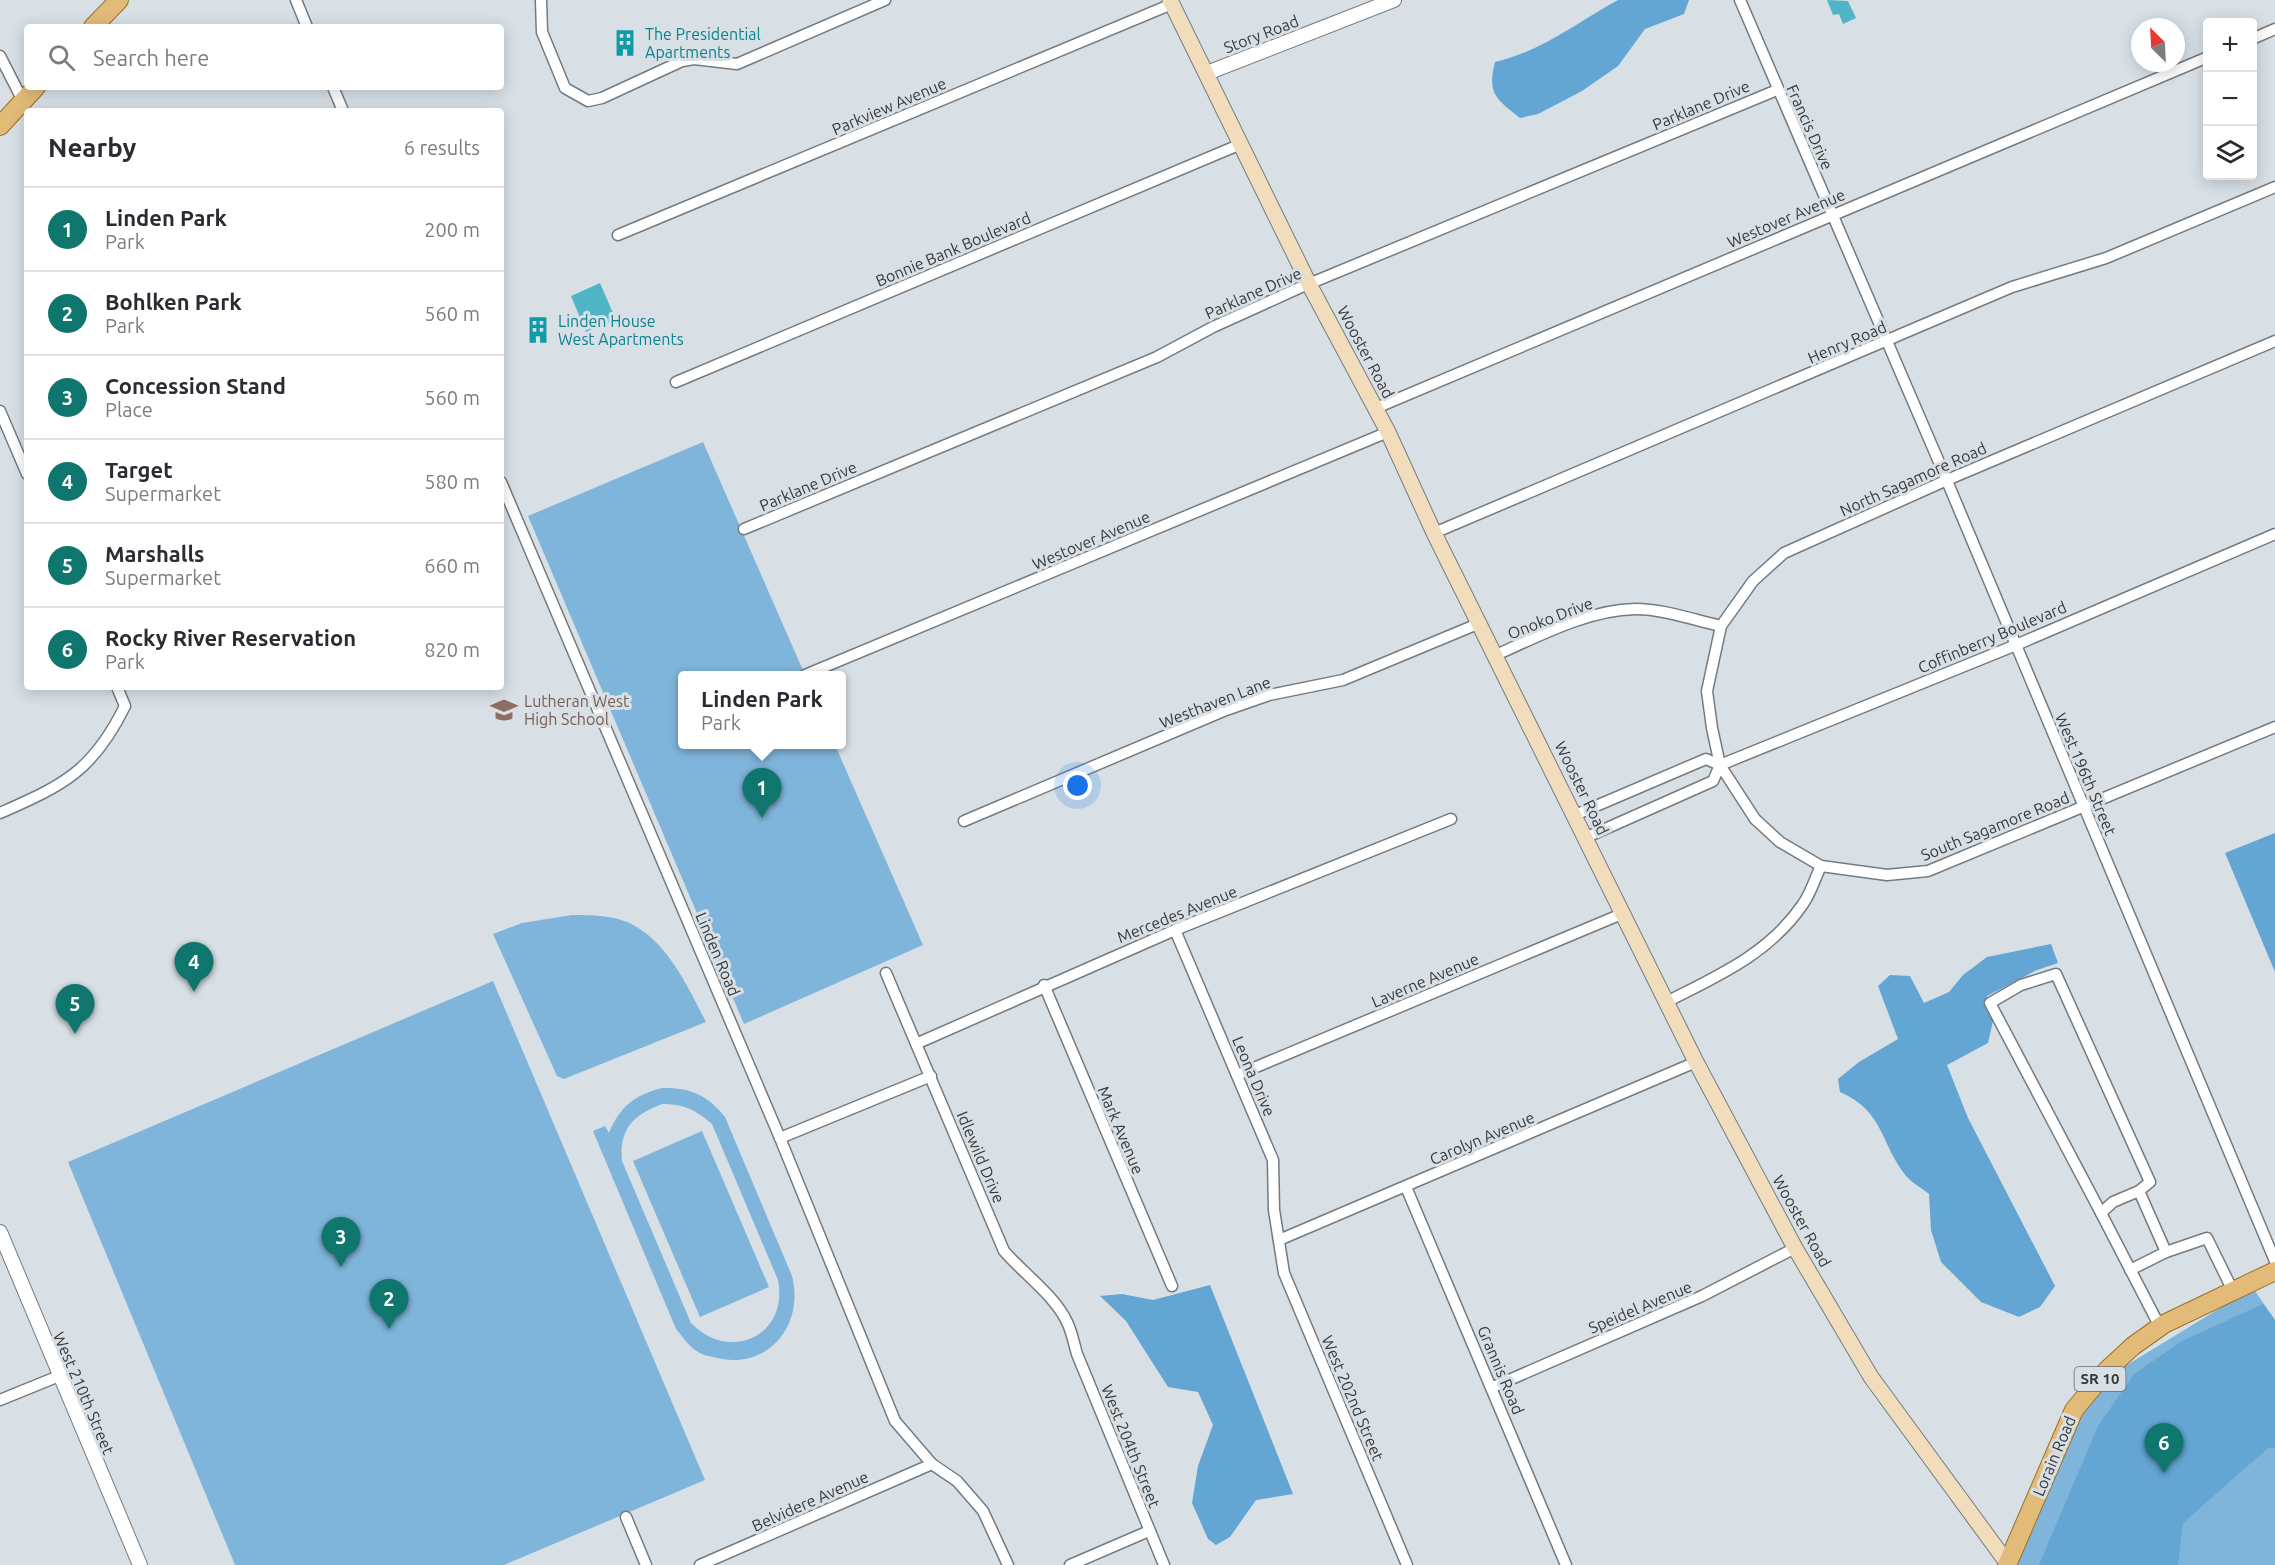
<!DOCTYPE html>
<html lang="en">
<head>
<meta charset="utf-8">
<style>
	:root { --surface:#fff; --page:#f2f2f3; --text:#2b2b33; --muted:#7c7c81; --line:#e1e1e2; --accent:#0f766e }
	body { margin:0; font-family:Ubuntu,sans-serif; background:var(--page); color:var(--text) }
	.controls { position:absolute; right:18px; top:18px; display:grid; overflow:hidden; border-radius:6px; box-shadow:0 3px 15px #0003 }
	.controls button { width:54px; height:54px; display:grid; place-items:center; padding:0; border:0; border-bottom:2px solid var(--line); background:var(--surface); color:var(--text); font:30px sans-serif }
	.compass { position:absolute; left:2131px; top:18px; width:54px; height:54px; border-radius:50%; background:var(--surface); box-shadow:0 3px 15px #0003; rotate:336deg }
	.you { position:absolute; left:1078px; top:786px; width:21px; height:21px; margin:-15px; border:4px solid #fff; border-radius:50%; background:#1a73e8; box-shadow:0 0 0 9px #1a73e833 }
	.badge { display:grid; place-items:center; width:39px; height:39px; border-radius:50%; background:var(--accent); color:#fff; font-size:20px; font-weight:700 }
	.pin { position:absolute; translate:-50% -50px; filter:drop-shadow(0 2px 3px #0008) }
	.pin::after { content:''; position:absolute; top:32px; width:21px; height:18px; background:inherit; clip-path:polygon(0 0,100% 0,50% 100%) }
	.popup { position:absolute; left:678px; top:671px; width:168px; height:78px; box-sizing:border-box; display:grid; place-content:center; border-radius:6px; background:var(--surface); filter:drop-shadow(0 2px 4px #0005); font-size:20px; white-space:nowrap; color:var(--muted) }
	.popup b { font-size:22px; color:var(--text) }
	.popup::after { content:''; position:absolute; left:50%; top:100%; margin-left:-12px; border:12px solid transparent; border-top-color:var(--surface) }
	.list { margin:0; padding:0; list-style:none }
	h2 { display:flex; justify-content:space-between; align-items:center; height:78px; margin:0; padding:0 24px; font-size:26px }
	h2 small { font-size:20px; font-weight:400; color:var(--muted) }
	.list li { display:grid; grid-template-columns:39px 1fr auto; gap:18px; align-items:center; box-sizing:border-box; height:84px; padding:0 24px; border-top:2px solid var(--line) }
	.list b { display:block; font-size:22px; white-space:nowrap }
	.list p { margin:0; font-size:20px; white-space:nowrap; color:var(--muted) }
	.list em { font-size:20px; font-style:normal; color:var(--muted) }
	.icon { flex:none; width:33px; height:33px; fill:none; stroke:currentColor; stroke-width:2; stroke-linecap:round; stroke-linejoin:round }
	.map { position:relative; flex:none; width:2275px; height:1565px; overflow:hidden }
	.search { position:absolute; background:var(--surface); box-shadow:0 3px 15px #0003; left:24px; top:24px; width:480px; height:66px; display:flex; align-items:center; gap:15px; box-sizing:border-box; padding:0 21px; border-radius:6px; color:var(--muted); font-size:22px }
	.panel { position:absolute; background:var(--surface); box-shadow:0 3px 15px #0003; left:24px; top:108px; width:480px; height:582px; border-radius:6px }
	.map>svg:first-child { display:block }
</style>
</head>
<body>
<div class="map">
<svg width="2275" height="1565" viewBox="0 0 2275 1565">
	<rect width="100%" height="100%" fill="#d8e0e6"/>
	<!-- green -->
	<g fill="#80b5db" fill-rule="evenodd">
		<path d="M 703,442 L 805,675 L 682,676 L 682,744 L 835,745 L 923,945 L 744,1024 L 528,516 Z"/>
		<path d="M 572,915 C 592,915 617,915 635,926 C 669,945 689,989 706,1022 L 564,1079 L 557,1076 L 493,934 L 522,923 Z"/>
		<path d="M 493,981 L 705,1480 L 504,1565 L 235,1565 L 68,1162 Z"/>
		<path d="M 662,1088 C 689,1087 708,1095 725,1117 L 792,1276 C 804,1322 772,1367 722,1359 C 713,1357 703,1356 695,1350 C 688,1345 682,1336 676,1329 L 593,1131 L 605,1126 L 609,1133 C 620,1106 635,1095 662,1088 ZM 662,1104 C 684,1104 696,1110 712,1124 L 778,1280 C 789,1336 729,1363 691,1323 L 622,1161 C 619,1129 633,1115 662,1104 Z"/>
		<path d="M 702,1131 L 769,1287 L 700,1317 L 633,1161 Z"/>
		<path d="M 2253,1288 L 2275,1320 L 2275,1565 L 2010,1565 L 2099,1382 Z"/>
	</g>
	<!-- forest -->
	<g fill="#63a5d3">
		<path d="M 1618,0 L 1689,0 L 1684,14 L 1645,29 L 1618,66 L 1582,91 L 1538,114 L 1520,118 C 1496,99 1487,94 1495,62 C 1540,52 1578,22 1618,0 Z"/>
		<path d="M 2275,833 L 2275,972 L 2225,853 Z"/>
		<path d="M 2051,944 L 2058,963 L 2037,970 L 1987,996 L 1993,1021 L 1988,1043 L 1947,1065 L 1968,1118 L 2055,1286 L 2040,1307 L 2019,1317 L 1981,1302 L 1941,1262 L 1931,1230 L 1929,1194 C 1922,1188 1912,1183 1906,1176 C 1880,1143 1884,1111 1840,1092 L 1838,1079 L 1859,1062 L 1898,1039 L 1878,986 L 1890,975 L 1910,976 L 1924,1003 L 1949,992 L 1963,975 L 1987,957 Z"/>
		<path d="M 1210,1285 L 1293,1494 L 1256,1500 L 1230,1537 L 1216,1545 L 1208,1539 L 1192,1503 L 1198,1466 L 1213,1425 L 1198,1392 L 1168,1387 L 1126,1321 L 1100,1296 L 1122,1294 L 1153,1300 Z"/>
		<path d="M 2263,1304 L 2275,1320 L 2275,1448 L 2268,1448 L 2183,1523 L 2178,1565 L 2039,1565 L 2098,1426 L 2134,1374 L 2182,1341 Z"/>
	</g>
	<!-- water -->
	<g fill="#51b5c8">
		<path d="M 1827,0 L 1848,1 L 1856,18 L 1843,24 L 1839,14 L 1833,15 Z"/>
		<path d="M 600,283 L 616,320 L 586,332 L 571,296 Z"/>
	</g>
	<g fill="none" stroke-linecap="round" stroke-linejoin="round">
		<defs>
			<g id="minor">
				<path d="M 296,0 L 307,27"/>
				<path d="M 541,0 L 542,32 L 565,88 L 588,101 L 602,98 L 682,61 L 694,59 L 737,64 L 885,0"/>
				<path d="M 1740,0 L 1942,469 L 2275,1261"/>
				<path d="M 2252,39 L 2275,29"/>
				<path d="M 0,56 L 23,101"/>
				<path d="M 333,87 L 343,111"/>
				<path d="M 618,235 L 1172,4"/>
				<path d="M 2275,341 L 1947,480 L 1784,553 L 1753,581 L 1721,626 L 1707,691 L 1712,728 L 1720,765 L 1755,819 L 1780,842 L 1821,866 L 1887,875 L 1928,871 L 2275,727"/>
				<path d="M 676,382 L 1241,144"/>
				<path d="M 1376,408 L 2208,57"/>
				<path d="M 0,411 L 27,474"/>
				<path d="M 501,482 L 780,1138 L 895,1421 L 932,1464 L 957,1481 L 983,1511 L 1008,1565"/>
				<path d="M 744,529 L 1157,357 L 1213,327 L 1299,288 L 1777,90"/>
				<path d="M 1434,533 L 2012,287 L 2106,258 L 2275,187"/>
				<path d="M 1496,655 C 1539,636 1587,610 1635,609 C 1664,609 1694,620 1721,626"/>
				<path d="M 805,675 L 1388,432"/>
				<path d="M 0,813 C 64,785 93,771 125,706 L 117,687"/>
				<path d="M 1575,815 L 1706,759 L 1720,765"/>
				<path d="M 964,821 L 1226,710 L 1269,695 L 1343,680 L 1480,623"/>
				<path d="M 1587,837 L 1713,781 L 1720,765 L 2016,645 L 2275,534"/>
				<path d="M 1175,930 L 1273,1160 L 1274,1210 L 1284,1273 L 1407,1565"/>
				<path d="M 886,973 L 1004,1251 C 1023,1273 1055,1296 1067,1322 C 1072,1332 1074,1344 1077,1354 L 1164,1565"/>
				<path d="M 1044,985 L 1172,1286"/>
				<path d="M 1666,1002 C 1718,976 1770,953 1803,904 C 1811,893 1815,878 1821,866"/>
				<path d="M 918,1043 L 1175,930 L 1451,819"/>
				<path d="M 1237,1075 L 1624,913"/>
				<path d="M 780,1138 L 931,1076"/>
				<path d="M 1406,1187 L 1566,1565"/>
				<path d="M 2101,1213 L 1990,1003 L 2021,985 L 2056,974 L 2150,1182 L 2139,1191"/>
				<path d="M 1279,1240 L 1696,1062"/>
				<path d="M 2166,1252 L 2207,1238 L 2233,1291"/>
				<path d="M 2130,1270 L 2166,1252 L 2139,1191 L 2113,1202 L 2101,1213 L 2160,1327"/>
				<path d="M 1493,1387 L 1702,1296 L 1795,1248"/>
				<path d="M 0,1400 L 59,1376"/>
				<path d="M 626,1517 L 646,1565"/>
				<path d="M 700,1565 L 932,1464"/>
				<path d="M 1070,1565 L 1149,1531"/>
			</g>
			<g id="tertiary">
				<path d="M 1207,73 L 1394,0"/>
				<path d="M 0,1232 L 140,1565"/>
			</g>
			<path id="secondary" d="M 1170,0 L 1309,284 L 1388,432 L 1434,533 L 1696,1062 L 1795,1248 L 1871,1377 L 2008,1564"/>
			<g id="primary">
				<path d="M 93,27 L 119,0"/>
				<path d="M 0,126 L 36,87"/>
				<path d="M 2007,1565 L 2074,1410 L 2107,1370 L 2133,1346 L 2164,1324 L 2275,1271"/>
			</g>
		</defs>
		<!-- minor casing -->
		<use href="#minor" stroke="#747b80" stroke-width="13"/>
		<!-- tertiary casing -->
		<use href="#tertiary" stroke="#747b80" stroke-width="16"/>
		<!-- secondary casing -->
		<use href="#secondary" stroke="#747b80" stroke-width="17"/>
		<!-- primary casing -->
		<use href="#primary" stroke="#997028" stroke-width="20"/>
		<!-- minor -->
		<use href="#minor" stroke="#fff" stroke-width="10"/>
		<!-- tertiary -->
		<use href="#tertiary" stroke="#fff" stroke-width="14"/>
		<!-- secondary -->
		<use href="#secondary" stroke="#f1ddbc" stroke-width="15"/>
		<!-- primary -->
		<use href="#primary" stroke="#e2bb78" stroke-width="18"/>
	</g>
	<!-- icons -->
	<defs>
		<symbol id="building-bare" viewBox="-9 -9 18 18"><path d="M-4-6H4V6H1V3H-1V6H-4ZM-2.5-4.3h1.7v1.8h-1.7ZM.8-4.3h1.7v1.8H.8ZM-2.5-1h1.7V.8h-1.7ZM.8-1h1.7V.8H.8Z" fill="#0f9aa8" stroke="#d8e0e6" stroke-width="2.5" paint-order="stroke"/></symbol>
		<symbol id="school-bare" viewBox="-9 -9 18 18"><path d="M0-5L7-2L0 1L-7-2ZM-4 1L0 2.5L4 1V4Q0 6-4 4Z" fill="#8d6e63" stroke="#d8e0e6" stroke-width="2.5" paint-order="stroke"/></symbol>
	</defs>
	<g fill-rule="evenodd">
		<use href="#building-bare" x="606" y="24" width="38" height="38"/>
		<use href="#building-bare" x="519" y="311" width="38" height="38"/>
		<use href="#school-bare" x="485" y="691" width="38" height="38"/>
	</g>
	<g text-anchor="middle" stroke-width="6" stroke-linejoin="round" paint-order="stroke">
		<!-- shield labels -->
		<rect fill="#d8e0e6" stroke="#676b6e" stroke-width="1.5" x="2074.5" y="1367" width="51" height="24" rx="4.5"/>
		<g font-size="15" font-weight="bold" fill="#36393b">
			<text x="2100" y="1384">SR 10</text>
		</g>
		<!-- culture labels -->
		<g font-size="16" fill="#0d838f" stroke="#d8e0e6" text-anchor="start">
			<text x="645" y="40">The Presidential<tspan x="645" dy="18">Apartments</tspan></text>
			<text x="558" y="327">Linden House<tspan x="558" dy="18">West Apartments</tspan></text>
		</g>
		<!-- street labels -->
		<g font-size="16" fill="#36393b" stroke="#d8e0e6">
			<text transform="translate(1261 34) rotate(-21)" y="6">Story Road</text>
			<text transform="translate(1701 105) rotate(-23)" y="6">Parklane Drive</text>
			<text transform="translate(889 106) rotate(-23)" y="6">Parkview Avenue</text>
			<text transform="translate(1810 127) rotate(66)" y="6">Francis Drive</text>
			<text transform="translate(1786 218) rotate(-23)" y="6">Westover Avenue</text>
			<text transform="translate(953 249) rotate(-23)" y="6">Bonnie Bank Boulevard</text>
			<text transform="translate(1253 293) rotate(-24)" y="6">Parklane Drive</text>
			<text transform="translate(1847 342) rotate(-23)" y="6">Henry Road</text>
			<text transform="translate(1366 352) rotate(62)" y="6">Wooster Road</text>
			<text transform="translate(1913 479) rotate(-24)" y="6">North Sagamore Road</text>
			<text transform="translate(808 486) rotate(-23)" y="6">Parklane Drive</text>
			<text transform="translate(1091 540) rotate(-23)" y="6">Westover Avenue</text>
			<text transform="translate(1550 618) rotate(-21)" y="6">Onoko Drive</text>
			<text transform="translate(1992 637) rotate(-23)" y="6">Coffinberry Boulevard</text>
			<text transform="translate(1215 702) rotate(-21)" y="6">Westhaven Lane</text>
			<text transform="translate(2086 774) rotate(67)" y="6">West 196th Street</text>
			<text transform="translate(1582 788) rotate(64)" y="6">Wooster Road</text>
			<text transform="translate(1995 826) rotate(-22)" y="6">South Sagamore Road</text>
			<text transform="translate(1177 914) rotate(-22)" y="6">Mercedes Avenue</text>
			<text transform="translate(718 954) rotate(67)" y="6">Linden Road</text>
			<text transform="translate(1425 980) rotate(-23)" y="6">Laverne Avenue</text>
			<text transform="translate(1254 1076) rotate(67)" y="6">Leona Drive</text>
			<text transform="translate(1121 1130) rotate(67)" y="6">Mark Avenue</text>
			<text transform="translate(1482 1138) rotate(-23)" y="6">Carolyn Avenue</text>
			<text transform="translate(981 1157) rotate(67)" y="6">Idlewild Drive</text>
			<text transform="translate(1802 1221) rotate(61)" y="6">Wooster Road</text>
			<text transform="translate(1640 1307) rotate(-23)" y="6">Speidel Avenue</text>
			<text transform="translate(1501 1370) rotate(67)" y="6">Grannis Road</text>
			<text transform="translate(84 1393) rotate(67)" y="6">West 210th Street</text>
			<text transform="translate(1353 1398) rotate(67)" y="6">West 202nd Street</text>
			<text transform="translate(1131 1446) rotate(68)" y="6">West 204th Street</text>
			<text transform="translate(2054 1456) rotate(-67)" y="6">Lorain Road</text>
			<text transform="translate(810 1501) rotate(-24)" y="6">Belvidere Avenue</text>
		</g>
		<!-- education labels -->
		<g font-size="16" fill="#785e54" stroke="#d8e0e6" text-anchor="start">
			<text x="524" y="707">Lutheran West<tspan x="524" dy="18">High School</tspan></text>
		</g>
	</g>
</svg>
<div class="controls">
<button>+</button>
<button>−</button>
<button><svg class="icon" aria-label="layers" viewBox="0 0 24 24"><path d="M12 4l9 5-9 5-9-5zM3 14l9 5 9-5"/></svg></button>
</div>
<svg class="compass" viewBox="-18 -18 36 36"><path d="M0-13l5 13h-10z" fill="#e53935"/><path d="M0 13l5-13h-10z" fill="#7c7c81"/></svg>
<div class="you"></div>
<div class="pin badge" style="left:762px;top:818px">1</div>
<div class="popup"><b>Linden Park</b>Park</div>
<div class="pin badge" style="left:389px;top:1329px">2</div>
<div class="pin badge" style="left:341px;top:1267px">3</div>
<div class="pin badge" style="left:194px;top:992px">4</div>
<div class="pin badge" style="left:75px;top:1034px">5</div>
<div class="pin badge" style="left:2164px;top:1473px">6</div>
<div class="search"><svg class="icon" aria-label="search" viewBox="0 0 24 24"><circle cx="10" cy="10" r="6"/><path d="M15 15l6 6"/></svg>Search here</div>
<section class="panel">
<h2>Nearby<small>6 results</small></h2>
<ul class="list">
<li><span class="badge">1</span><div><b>Linden Park</b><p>Park</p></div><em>200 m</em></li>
<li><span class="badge">2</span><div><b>Bohlken Park</b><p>Park</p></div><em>560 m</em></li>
<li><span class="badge">3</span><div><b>Concession Stand</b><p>Place</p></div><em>560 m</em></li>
<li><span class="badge">4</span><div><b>Target</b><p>Supermarket</p></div><em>580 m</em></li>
<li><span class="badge">5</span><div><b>Marshalls</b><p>Supermarket</p></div><em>660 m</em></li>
<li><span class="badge">6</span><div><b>Rocky River Reservation</b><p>Park</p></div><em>820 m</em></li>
</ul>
</section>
</div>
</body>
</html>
